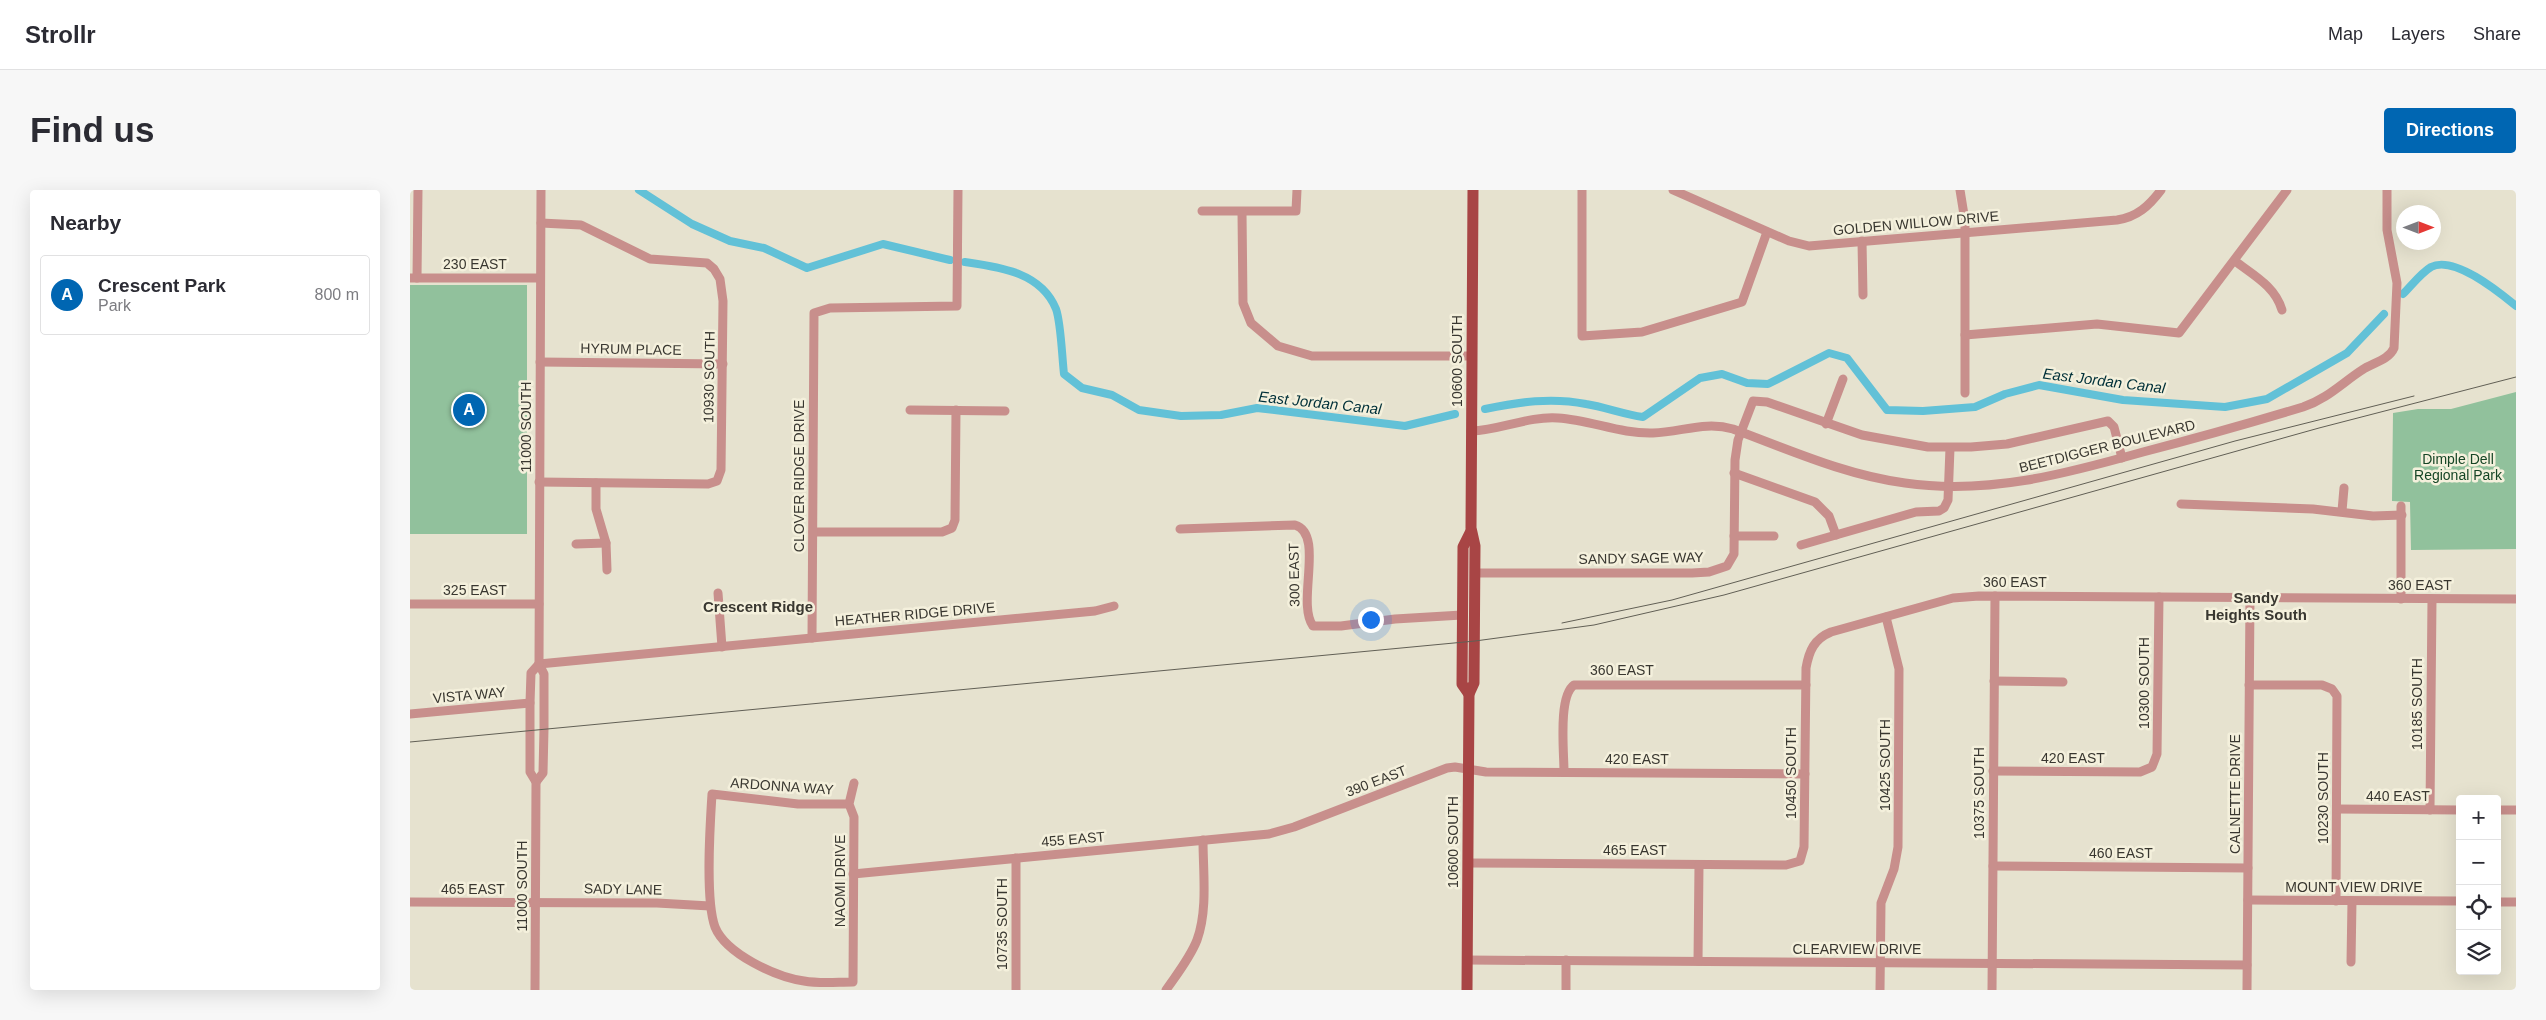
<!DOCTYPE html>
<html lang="en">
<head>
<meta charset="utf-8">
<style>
	:root { --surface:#fff; --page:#f7f7f7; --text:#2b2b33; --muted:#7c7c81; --line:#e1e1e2; --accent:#0066b2 }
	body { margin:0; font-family:Helvetica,sans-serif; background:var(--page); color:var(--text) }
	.controls { position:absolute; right:15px; bottom:15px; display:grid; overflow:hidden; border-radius:5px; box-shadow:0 5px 20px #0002 }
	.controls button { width:45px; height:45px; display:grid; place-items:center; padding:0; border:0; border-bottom:1px solid var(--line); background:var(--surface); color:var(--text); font:25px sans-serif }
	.compass { position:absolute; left:1986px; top:15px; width:45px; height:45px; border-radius:50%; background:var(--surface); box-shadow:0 5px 20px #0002; rotate:90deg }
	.you { position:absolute; left:960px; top:429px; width:18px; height:18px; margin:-12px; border:4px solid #fff; border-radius:50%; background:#1a73e8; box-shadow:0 0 0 8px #1a73e833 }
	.badge { display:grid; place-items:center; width:32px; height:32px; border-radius:50%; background:var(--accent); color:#fff; font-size:16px; font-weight:700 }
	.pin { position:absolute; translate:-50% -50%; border:2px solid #fff; box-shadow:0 1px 5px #0006 }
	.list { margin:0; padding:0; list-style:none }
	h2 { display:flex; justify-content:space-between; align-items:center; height:65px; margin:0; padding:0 20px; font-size:21px }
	h2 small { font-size:16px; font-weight:400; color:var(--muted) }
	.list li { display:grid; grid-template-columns:32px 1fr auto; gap:15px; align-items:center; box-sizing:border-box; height:80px; margin:0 10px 10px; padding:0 10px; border:1px solid var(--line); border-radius:5px }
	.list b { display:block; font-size:19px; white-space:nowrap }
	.list p { margin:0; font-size:16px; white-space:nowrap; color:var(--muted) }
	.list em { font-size:16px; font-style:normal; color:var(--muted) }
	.icon { flex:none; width:28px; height:28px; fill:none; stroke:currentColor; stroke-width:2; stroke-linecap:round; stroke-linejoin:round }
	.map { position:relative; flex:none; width:2106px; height:800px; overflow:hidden; border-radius:5px }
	header { display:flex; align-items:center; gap:30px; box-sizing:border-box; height:70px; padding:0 25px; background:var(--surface); border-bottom:1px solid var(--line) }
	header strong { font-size:24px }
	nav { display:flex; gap:28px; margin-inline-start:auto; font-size:18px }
	.intro { display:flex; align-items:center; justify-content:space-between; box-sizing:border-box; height:120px; padding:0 30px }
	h1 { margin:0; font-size:35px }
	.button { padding:12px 22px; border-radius:5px; background:var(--accent); color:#fff; font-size:18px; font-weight:700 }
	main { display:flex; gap:30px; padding:0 30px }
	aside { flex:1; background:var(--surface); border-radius:5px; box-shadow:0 5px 20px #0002 }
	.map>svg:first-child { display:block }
</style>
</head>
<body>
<header>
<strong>Strollr</strong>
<nav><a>Map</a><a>Layers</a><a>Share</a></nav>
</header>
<div class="intro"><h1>Find us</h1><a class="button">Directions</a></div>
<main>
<aside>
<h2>Nearby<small></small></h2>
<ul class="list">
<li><span class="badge">A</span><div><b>Crescent Park</b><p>Park</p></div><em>800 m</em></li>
</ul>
</aside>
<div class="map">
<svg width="2106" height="800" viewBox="0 0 2106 800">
	<rect width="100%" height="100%" fill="#e6e2cf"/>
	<!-- green -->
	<g fill="#91c19c">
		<rect x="0" y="95" width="117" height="249"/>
		<path d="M 2106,202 L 2106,359 L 2001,360 L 2000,312 L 1982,311 L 1983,223 L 2008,219 L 2041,219 Z"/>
	</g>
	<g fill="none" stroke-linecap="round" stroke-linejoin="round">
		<!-- canal -->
		<g stroke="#62c1d7" stroke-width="8">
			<path d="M 229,0 L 282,34 L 320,51 L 354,58 L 397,78 L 473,54 L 540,70"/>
			<path d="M 555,72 C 589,77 631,82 646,119 C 651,133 652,167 654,184 L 672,198 L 702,205 L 729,220 L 771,226 L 811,225 L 847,218 L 995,236 L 1045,224"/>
			<path d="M 1993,104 C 2001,96 2011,83 2021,77 C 2044,65 2089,102 2106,116"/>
			<path d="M 1075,219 C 1109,212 1141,207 1176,214 C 1195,217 1213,224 1233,227 L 1290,188 L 1312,184 L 1337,193 L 1358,194 L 1419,163 L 1437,168 L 1477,220 L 1513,221 L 1565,217 L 1595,204 L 1629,195 L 1713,210 L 1815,217 L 1857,209 L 1937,163 L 1974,124"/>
		</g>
		<!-- minor -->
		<g stroke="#c88f8c" stroke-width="9">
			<path d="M 1172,0 L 1172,146 L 1232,142 L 1332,112 L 1357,42"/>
			<path d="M 1263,0 L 1379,51 L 1399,56 L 1707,30 C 1727,27 1739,16 1751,0"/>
			<path d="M 1550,0 L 1555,31 L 1555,203"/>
			<path d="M 792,21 L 886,21 L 887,0"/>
			<path d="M 832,22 L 833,113 L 841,133 L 868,156 L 902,166 L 1062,166"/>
			<path d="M 1452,51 L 1453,105"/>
			<path d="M 1825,71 C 1843,85 1865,96 1872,120"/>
			<path d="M 0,88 L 130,88"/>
			<path d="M 7,88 L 8,0"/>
			<path d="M 1555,145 L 1687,134 L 1769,143 L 1877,0"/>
			<path d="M 130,172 L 313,174"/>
			<path d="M 500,220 L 595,221"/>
			<path d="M 1416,234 L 1433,189"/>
			<path d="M 1061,241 C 1091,240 1118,226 1148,228 C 1180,230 1211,244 1243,243 C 1272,242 1295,231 1323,239 C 1380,260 1435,285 1495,293 C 1578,305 1655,284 1733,262 C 1787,248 1840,233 1893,217 C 1917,209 1932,193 1952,180 C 1962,173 1979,170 1984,158 L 1987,93 L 1977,40 L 1977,0"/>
			<path d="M 1324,283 L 1405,312 L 1419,326 L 1426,345"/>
			<path d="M 129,292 L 298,294 L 307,291 L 311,280 L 313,111 L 310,89 L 304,79 L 297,73 L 240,69 L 171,35 L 131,33"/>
			<path d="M 186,293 L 186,319 L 196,353 L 197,380"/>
			<path d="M 1771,314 L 1903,319 L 1963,326 L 1992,325"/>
			<path d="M 1932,321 L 1934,298"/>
			<path d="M 770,339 L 885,335 C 915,344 886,413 903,436 L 931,436 L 985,429 L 1052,425"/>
			<path d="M 403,342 L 532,342 L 542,338 L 545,330 L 546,220"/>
			<path d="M 1324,346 L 1364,346"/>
			<path d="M 166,354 L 196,353"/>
			<path d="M 1391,355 L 1506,322 L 1529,321 L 1534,318 L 1538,310 L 1540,258"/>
			<path d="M 1065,383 L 1282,383 L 1299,382 L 1317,376 L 1324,364 L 1325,270 L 1328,250 L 1343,211 L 1357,212 L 1452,245 L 1518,257 L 1561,257 L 1597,254 L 1698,231 L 1704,237 L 1712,268"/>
			<path d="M 308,403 L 312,457"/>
			<path d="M 1991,409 L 1991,316"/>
			<path d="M 0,414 L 129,414"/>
			<path d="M 402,448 L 404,123 L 420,118 L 547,116 L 548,0"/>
			<path d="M 129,474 L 685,421 L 704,416"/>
			<path d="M 1584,491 L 1653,492"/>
			<path d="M 1839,495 L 1912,495 L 1922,499 L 1927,506 L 1926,711"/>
			<path d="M 0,524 L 120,513"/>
			<path d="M 1583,581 L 1730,582 L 1742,577 L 1747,564 L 1749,407"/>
			<path d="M 1154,582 C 1154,562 1148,506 1164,495 L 1396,495"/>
			<path d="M 126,592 L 133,583 L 134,539 L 134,484 L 129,474 L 131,0"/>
			<path d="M 439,614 L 388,614 L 302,604 C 300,635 295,710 305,737 C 316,764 366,787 394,791 C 410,794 427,792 443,792 L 444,627 L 439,614 L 444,593"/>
			<path d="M 1927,619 L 2050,620"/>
			<path d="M 2020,620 L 2022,409"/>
			<path d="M 2087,620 L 2106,620"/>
			<path d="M 1058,673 L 1376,675 L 1390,671 L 1394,657 L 1396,478 C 1399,461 1404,449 1421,442 L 1543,408 L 1569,406 L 2106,409"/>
			<path d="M 1583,676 L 1838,678"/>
			<path d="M 443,684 L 859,644 L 884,637 L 1037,578 L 1045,577 L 1076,582 L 1395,584"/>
			<path d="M 1838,710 L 2050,711"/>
			<path d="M 0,712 L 247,713 L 300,716"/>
			<path d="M 2087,712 L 2106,712"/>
			<path d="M 1057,770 L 1837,775"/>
			<path d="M 1288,771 L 1289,675"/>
			<path d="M 1941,772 L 1942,711"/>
			<path d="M 125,800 L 126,592 L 120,582 L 120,513 L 121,483 L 129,474"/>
			<path d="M 606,800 L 606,668"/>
			<path d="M 756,800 C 767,784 780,768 787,750 C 798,720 793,682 793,650"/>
			<path d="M 1156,800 L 1156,770"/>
			<path d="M 1470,800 L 1471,713 L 1484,679 L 1488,657 L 1489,479 L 1476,427"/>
			<path d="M 1582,800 L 1585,406"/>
			<path d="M 1837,800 L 1840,408"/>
		</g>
		<!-- major -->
		<g stroke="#a84545" stroke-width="11">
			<path d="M 1059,504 L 1052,494 L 1053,357 L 1061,341"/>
			<path d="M 1057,800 L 1059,504 L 1064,493 L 1065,356 L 1061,338 L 1063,0"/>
		</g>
		<!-- tram -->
		<g stroke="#615f55" stroke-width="1">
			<path d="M 1152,433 L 1262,410 L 1825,251 L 2004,206"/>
			<path d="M 0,552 L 1065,451 L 1184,435 L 1314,405 L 1909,238 L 2106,187"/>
		</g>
	</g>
	<g text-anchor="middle" stroke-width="5" stroke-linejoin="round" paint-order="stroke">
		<!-- street labels -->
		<g font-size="14" fill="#393730" stroke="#f4f0dc">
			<text transform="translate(1506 33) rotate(-5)" y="5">GOLDEN WILLOW DRIVE</text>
			<text x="65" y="79">230 EAST</text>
			<text transform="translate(221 159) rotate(1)" y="5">HYRUM PLACE</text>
			<text transform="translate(1047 171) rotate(-90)" y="5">10600 SOUTH</text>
			<text transform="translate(299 187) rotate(-89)" y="5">10930 SOUTH</text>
			<text transform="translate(116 237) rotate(-90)" y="5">11000 SOUTH</text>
			<text transform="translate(1697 256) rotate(-14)" y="5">BEETDIGGER BOULEVARD</text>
			<text transform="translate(389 286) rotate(-90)" y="5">CLOVER RIDGE DRIVE</text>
			<text transform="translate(1231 368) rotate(-1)" y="5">SANDY SAGE WAY</text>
			<text transform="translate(884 385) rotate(-91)" y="5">300 EAST</text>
			<text x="1605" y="397">360 EAST</text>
			<text x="2010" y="400">360 EAST</text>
			<text x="65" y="405">325 EAST</text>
			<text transform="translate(505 424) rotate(-5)" y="5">HEATHER RIDGE DRIVE</text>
			<text x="1212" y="485">360 EAST</text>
			<text transform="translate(1734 493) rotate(-90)" y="5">10300 SOUTH</text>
			<text transform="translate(59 505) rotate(-5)" y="5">VISTA WAY</text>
			<text transform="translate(2007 514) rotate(-90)" y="5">10185 SOUTH</text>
			<text x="1663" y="573">420 EAST</text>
			<text x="1227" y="574">420 EAST</text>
			<text transform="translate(1475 575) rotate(-90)" y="5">10425 SOUTH</text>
			<text transform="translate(1381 583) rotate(-90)" y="5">10450 SOUTH</text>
			<text transform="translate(966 591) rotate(-21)" y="5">390 EAST</text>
			<text transform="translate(372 596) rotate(4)" y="5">ARDONNA WAY</text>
			<text transform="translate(1569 603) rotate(-90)" y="5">10375 SOUTH</text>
			<text transform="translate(1825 604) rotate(-90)" y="5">CALNETTE DRIVE</text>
			<text x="1988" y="611">440 EAST</text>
			<text transform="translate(1913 608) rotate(-90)" y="5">10230 SOUTH</text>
			<text transform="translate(663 649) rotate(-5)" y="5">455 EAST</text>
			<text transform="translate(1043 652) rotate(-90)" y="5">10600 SOUTH</text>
			<text x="1225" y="665">465 EAST</text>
			<text x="1711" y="668">460 EAST</text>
			<text transform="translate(430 691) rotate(-90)" y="5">NAOMI DRIVE</text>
			<text transform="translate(112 696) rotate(-90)" y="5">11000 SOUTH</text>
			<text x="1944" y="702">MOUNT VIEW DRIVE</text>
			<text x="63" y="704">465 EAST</text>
			<text transform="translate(213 699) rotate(1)" y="5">SADY LANE</text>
			<text transform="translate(592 734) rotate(-90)" y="5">10735 SOUTH</text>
			<text x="1447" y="764">CLEARVIEW DRIVE</text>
		</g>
		<!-- park labels -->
		<g font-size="14" fill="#154525" stroke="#f4f0dc">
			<text x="2048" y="274">Dimple Dell<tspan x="2048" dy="16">Regional Park</tspan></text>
		</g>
		<!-- water labels -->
		<g font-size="15" font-style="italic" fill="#003039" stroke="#f4f0dc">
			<text transform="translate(1694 191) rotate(7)" y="5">East Jordan Canal</text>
			<text transform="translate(910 213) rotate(6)" y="5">East Jordan Canal</text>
		</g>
		<!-- neighbourhood labels -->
		<g font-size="15" font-weight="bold" fill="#393730" stroke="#f4f0dc">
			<text x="1846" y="413">Sandy<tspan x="1846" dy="17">Heights South</tspan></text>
			<text x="348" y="422">Crescent Ridge</text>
		</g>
	</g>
</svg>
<div class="controls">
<button>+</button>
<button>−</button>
<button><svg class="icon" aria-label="locate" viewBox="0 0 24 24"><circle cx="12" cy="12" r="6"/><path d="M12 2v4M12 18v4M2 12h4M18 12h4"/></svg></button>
<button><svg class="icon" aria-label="layers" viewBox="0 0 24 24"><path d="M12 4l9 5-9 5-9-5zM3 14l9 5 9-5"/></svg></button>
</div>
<svg class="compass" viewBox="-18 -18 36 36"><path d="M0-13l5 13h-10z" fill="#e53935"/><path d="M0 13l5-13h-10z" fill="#7c7c81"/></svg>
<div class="you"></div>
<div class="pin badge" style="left:59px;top:220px">A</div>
</div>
</main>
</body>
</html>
